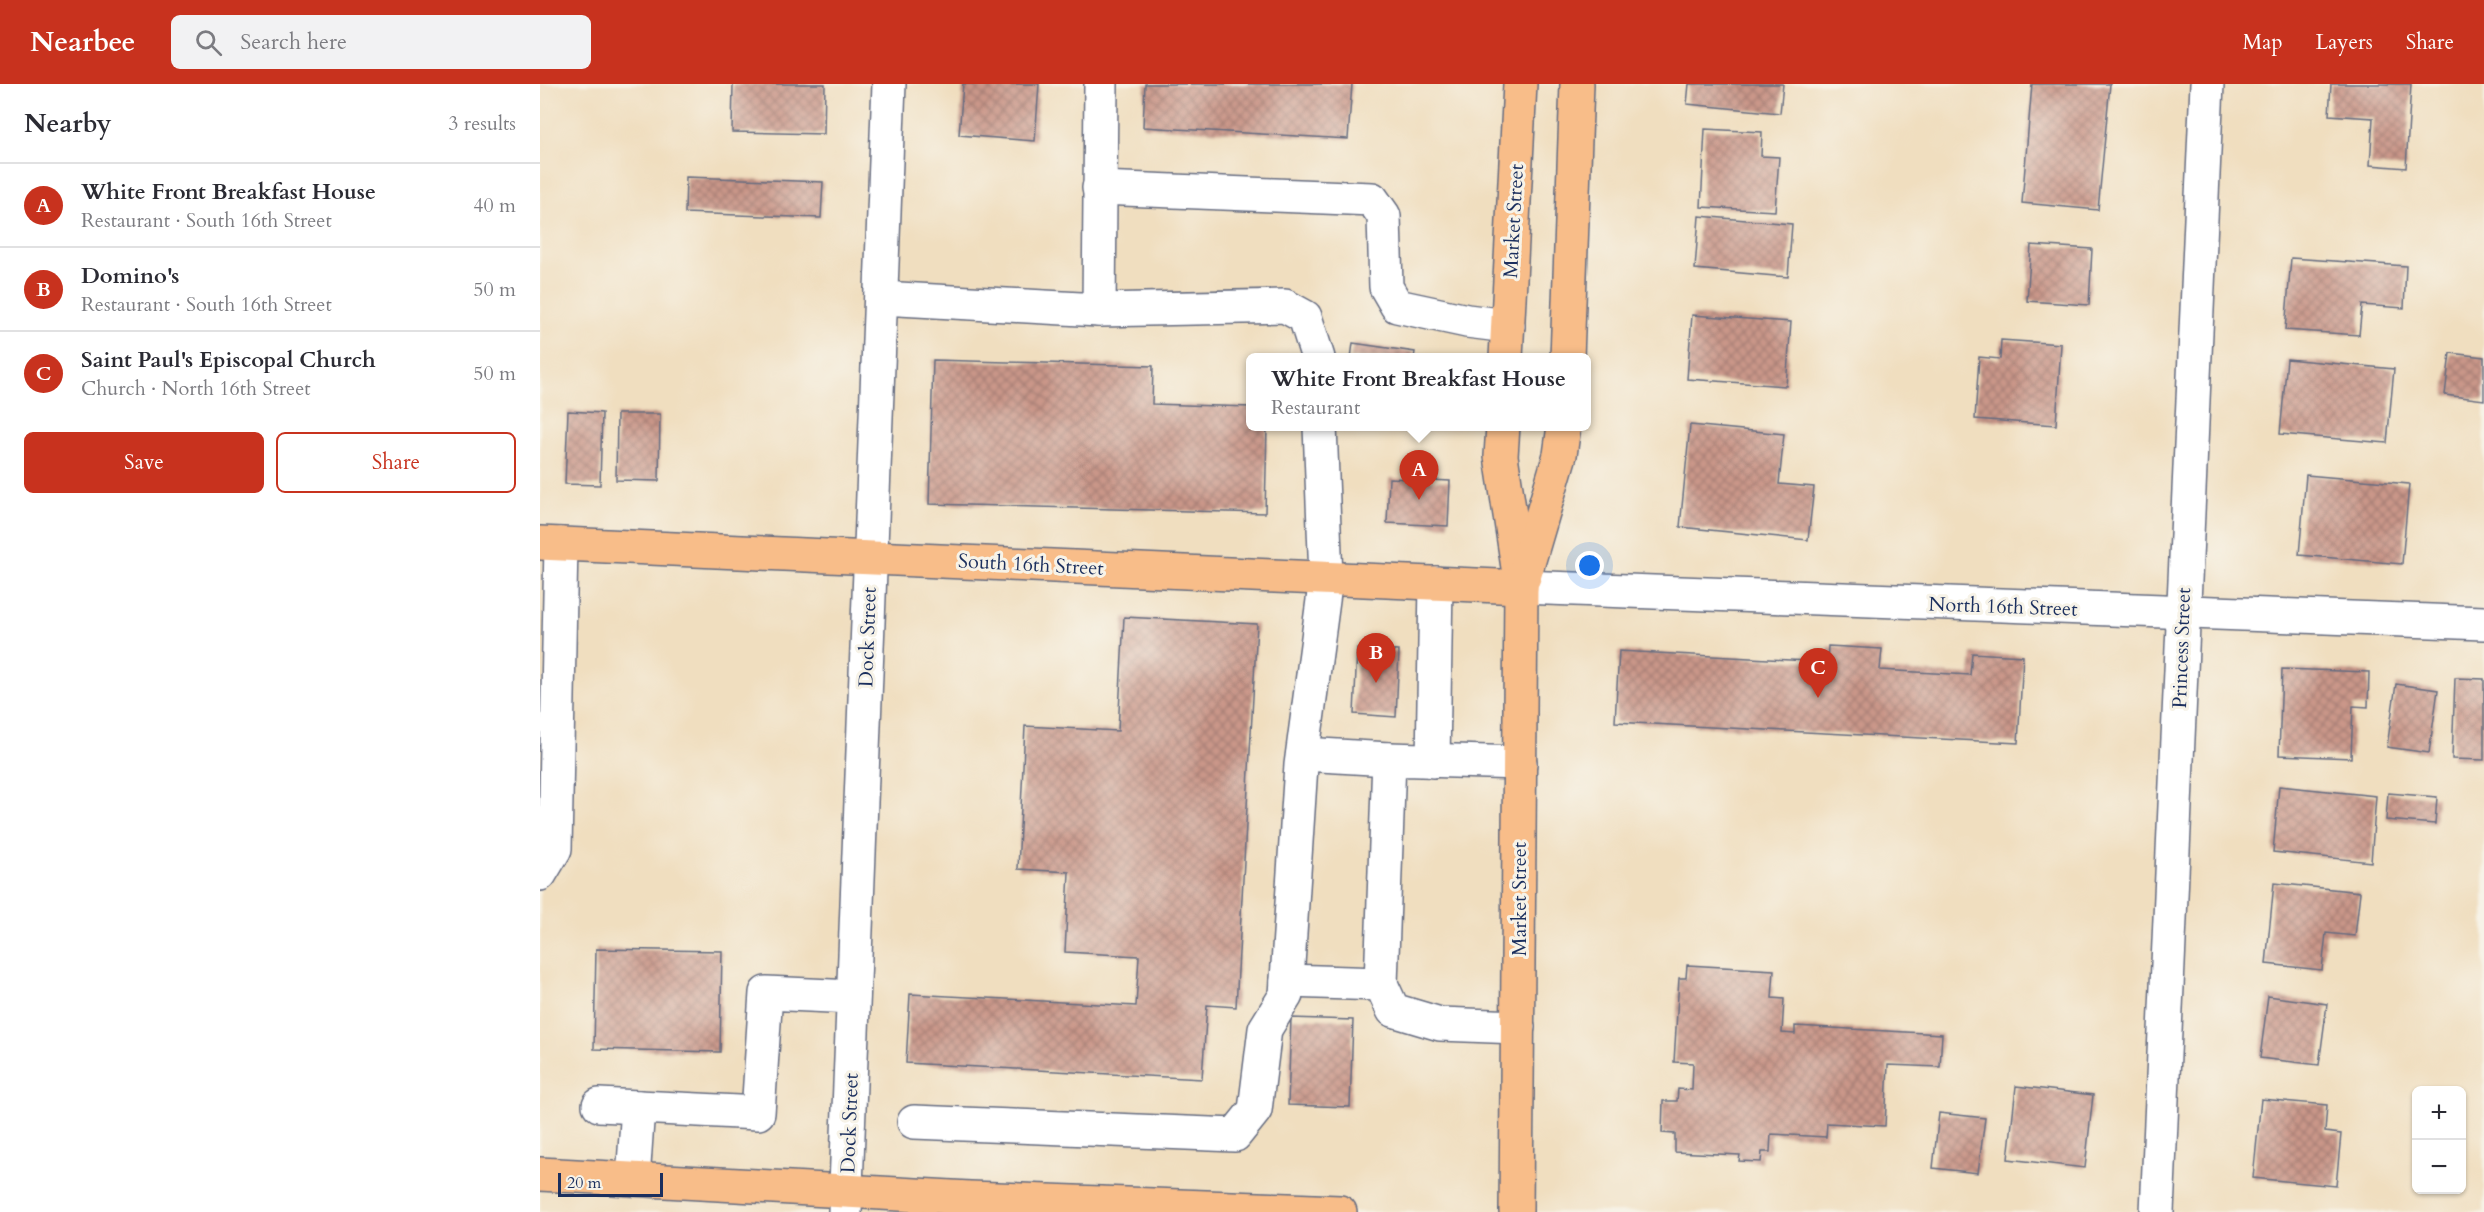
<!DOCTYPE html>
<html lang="en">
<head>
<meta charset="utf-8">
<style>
	:root { --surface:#fff; --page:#f2f2f3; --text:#2b2b33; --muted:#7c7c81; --line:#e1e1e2; --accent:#c8321e }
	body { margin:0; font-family:Cardo,serif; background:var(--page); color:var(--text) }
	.controls { position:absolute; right:18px; bottom:18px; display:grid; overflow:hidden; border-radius:9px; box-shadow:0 2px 4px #0004 }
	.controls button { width:54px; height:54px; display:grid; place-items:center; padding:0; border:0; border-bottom:2px solid var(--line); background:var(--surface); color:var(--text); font:30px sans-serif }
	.scale { position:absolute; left:18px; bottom:15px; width:105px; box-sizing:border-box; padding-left:6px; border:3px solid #1b2f5e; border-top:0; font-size:16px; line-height:21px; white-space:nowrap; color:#1b2f5e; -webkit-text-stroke:4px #f7f3e8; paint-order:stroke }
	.you { position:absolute; left:1050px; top:482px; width:21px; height:21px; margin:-15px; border:4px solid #fff; border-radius:50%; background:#1a73e8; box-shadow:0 0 0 9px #1a73e833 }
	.badge { display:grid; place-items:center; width:39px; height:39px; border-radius:50%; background:var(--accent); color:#fff; font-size:20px; font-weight:700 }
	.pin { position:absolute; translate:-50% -50px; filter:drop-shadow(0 2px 3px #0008) }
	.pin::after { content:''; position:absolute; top:32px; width:21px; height:18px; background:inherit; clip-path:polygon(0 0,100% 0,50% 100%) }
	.popup { position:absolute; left:706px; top:269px; width:345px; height:78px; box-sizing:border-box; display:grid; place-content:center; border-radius:9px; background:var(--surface); filter:drop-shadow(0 2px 4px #0005); font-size:20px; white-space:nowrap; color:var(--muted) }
	.popup b { font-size:22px; color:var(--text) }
	.popup::after { content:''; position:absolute; left:50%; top:100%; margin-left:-12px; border:12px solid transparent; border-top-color:var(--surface) }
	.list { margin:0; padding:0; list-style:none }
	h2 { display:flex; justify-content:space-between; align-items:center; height:78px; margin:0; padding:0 24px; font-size:26px }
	h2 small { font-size:20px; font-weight:400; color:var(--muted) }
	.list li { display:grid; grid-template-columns:39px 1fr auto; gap:18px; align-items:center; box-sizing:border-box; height:84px; padding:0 24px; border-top:2px solid var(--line) }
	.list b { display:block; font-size:22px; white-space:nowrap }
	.list p { margin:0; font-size:20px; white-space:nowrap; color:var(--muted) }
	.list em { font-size:20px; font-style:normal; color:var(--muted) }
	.actions { display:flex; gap:12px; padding:18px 24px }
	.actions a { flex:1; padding:14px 0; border:2px solid var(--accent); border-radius:9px; text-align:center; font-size:21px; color:var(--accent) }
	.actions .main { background:var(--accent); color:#fff }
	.icon { flex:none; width:33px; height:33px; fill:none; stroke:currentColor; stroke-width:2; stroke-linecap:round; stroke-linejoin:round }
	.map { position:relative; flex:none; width:1944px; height:1128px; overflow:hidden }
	header { display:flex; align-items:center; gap:36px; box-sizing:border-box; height:84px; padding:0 30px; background:var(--accent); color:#fff }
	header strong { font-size:28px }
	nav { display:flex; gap:33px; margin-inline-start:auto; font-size:21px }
	.search { width:420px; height:54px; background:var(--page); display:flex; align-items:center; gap:15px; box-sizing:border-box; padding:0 21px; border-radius:9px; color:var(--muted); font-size:22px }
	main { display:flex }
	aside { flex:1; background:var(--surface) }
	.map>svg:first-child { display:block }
</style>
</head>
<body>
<header>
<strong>Nearbee</strong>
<div class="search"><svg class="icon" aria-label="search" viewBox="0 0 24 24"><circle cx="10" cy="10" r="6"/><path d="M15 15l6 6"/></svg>Search here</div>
<nav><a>Map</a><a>Layers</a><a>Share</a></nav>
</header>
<main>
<aside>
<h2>Nearby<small>3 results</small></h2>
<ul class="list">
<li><span class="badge">A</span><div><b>White Front Breakfast House</b><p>Restaurant · South 16th Street</p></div><em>40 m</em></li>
<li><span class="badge">B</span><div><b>Domino's</b><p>Restaurant · South 16th Street</p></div><em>50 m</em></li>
<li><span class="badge">C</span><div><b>Saint Paul's Episcopal Church</b><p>Church · North 16th Street</p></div><em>50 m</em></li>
</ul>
<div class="actions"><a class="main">Save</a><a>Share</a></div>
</aside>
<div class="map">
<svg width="1944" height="1128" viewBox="0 0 1944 1128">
	<defs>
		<pattern id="building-cross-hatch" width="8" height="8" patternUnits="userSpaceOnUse" patternTransform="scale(1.5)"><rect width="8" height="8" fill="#ca9789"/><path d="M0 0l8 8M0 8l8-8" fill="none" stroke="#a37c73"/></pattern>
	</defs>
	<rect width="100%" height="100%" fill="#f7f3e8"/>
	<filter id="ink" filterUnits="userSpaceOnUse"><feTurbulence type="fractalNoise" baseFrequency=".0167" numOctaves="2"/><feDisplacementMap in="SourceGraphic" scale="12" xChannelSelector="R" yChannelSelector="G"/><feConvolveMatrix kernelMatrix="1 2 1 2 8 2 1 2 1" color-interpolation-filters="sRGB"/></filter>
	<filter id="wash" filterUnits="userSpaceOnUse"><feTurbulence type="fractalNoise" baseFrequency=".008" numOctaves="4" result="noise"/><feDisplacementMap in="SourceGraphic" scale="24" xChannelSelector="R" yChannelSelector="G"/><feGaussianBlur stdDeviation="1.35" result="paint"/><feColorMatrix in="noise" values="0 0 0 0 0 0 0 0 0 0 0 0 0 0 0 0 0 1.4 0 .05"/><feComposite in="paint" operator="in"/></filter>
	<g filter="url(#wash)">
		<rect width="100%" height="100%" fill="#f0debf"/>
		<g id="blocks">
			<!-- building -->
			<g fill="url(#building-cross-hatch)">
				<path d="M 193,0 L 285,0 L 284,50 L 192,48 Z"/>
				<path d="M 423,0 L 499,0 L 495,57 L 419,51 Z"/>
				<path d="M 605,0 L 812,0 L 808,55 L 603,43 Z"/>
				<path d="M 1149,0 L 1243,0 L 1240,29 L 1147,20 Z"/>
				<path d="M 1492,0 L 1570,0 L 1558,126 L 1482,119 Z"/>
				<path d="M 1791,0 L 1871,0 L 1866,84 L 1830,81 L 1833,34 L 1789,31 Z"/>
				<path d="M 1165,45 L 1222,48 L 1221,72 L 1239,73 L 1235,127 L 1161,123 Z"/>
				<path d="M 146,93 L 283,98 L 281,134 L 145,129 Z"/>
				<path d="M 1159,132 L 1252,140 L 1248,193 L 1155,185 Z"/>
				<path d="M 1491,161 L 1552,165 L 1549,221 L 1487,217 Z"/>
				<path d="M 1751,174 L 1866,182 L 1864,224 L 1822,221 L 1819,251 L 1745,246 Z"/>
				<path d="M 1152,231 L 1251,238 L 1246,302 L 1147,295 Z"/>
				<path d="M 1461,256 L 1521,260 L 1516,341 L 1435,335 L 1439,273 L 1460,275 Z"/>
				<path d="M 813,259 L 875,268 L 874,274 L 811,274 Z"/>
				<path d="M 1910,269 L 1944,273 L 1944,316 L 1905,311 Z"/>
				<path d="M 1747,275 L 1854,285 L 1847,359 L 1740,350 Z"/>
				<path d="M 393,276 L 613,282 L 612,320 L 711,323 L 711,342 L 727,342 L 725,429 L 389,420 Z"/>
				<path d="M 28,327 L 62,329 L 60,401 L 25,400 Z"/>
				<path d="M 77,330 L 120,330 L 119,397 L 76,396 Z"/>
				<path d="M 1150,341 L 1244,350 L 1239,400 L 1274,403 L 1268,456 L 1140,443 Z"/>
				<path d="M 1766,391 L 1869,400 L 1862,480 L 1759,471 Z"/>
				<path d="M 849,394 L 910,397 L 908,442 L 847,439 Z"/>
				<path d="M 584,533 L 717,540 L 696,923 L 667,921 L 662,995 L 366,979 L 370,910 L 596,922 L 599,872 L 525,868 L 529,788 L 478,785 L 485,642 L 578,647 Z"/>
				<path d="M 1288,562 L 1342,565 L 1340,586 L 1430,591 L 1432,569 L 1483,572 L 1478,659 L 1075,638 L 1079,567 L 1287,578 Z"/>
				<path d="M 817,565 L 859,567 L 856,633 L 814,630 Z"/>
				<path d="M 1742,585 L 1829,588 L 1828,623 L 1813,622 L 1811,674 L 1739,671 Z"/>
				<path d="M 1915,594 L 1944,595 L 1944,676 L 1912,675 Z"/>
				<path d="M 1856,600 L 1898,606 L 1889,669 L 1847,663 Z"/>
				<path d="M 1739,702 L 1836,712 L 1831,778 L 1733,768 Z"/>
				<path d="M 1848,709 L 1897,713 L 1895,740 L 1846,736 Z"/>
				<path d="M 1734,799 L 1820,808 L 1815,852 L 1786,849 L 1782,886 L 1726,880 Z"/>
				<path d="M 56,865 L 182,867 L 180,968 L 54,965 Z"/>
				<path d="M 1147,881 L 1234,886 L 1232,914 L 1244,915 L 1242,949 L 1255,950 L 1255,942 L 1402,950 L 1400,983 L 1348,981 L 1345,1042 L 1287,1039 L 1286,1053 L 1231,1050 L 1230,1068 L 1222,1068 L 1221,1078 L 1199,1077 L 1200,1071 L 1135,1068 L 1135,1050 L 1122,1049 L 1123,1017 L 1137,1017 L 1138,1005 L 1152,1006 L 1153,979 L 1134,978 L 1139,894 L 1146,894 Z"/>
				<path d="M 1728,912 L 1787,920 L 1779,981 L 1720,974 Z"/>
				<path d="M 751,934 L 813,936 L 810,1023 L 748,1021 Z"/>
				<path d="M 1476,1002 L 1553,1011 L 1545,1084 L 1468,1075 Z"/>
				<path d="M 1721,1015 L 1787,1021 L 1785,1048 L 1801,1050 L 1796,1102 L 1713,1094 Z"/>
				<path d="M 1399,1029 L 1445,1034 L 1438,1089 L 1393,1084 Z"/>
			</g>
		</g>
	</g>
	<g filter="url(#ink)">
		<use href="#blocks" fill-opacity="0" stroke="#666c80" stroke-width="1.5"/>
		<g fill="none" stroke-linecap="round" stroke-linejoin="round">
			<defs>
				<g id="minor">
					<path d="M 561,0 L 559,226 L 745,222 L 765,233 L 778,274"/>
					<path d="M 559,104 L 832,115 L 844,132 L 846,203 L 857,222 L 927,237 L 968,242"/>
					<path d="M 341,214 L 559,226"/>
					<path d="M 981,503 L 1944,539"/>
					<path d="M 763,670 L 849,675"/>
					<path d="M 893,677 L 896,499"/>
					<path d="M 0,790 L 15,765 L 21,460"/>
					<path d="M 747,897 L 841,900 L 853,926 L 900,940 L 978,943"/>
					<path d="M 841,900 L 849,675 L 980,679"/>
					<path d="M 59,1021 L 218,1029 L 226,909 L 313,913"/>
					<path d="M 374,1038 L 695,1051 L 715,1026 L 725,945 L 746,911 L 761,681 L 786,494 L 780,342"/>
					<path d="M 93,1095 L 98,1023"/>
					<path d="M 305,1128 L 349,0"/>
					<path d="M 1617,1128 L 1667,0"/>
				</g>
				<g id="major">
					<path d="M 966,274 L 980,0"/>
					<path d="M 1027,274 L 1037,0"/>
					<path d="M 963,342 L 961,372 L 981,503 L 976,1128"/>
					<path d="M 0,459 L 981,503"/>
					<path d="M 984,493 L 1020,371 L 1024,342"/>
					<path d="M 0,1090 L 430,1114 L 800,1128"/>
				</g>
			</defs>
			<!-- minor casing -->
			<use href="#minor" stroke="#666c80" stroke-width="36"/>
			<!-- major casing -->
			<use href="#major" stroke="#666c80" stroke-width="36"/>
			<!-- minor -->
			<use href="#minor" stroke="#fff" stroke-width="33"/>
			<!-- major -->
			<use href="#major" stroke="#f8bd89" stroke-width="33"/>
		</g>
	</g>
	<g text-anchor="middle" stroke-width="6" stroke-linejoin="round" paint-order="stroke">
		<!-- street labels -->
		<g font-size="20" fill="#1b2f5e" stroke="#f7f3e8">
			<text transform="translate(973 137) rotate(-87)" y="7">Market Street</text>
			<text transform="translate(491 480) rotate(3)" y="7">South 16th Street</text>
			<text transform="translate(1463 522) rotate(2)" y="7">North 16th Street</text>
			<text transform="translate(327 553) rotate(-88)" y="7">Dock Street</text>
			<text transform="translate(1641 564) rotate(-88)" y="7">Princess Street</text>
			<text transform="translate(979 815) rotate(-90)" y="7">Market Street</text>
			<text transform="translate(309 1039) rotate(-88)" y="7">Dock Street</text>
		</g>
	</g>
</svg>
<div class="controls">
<button>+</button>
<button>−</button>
</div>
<div class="scale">20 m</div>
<div class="you"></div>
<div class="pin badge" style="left:879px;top:416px">A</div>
<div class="popup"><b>White Front Breakfast House</b>Restaurant</div>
<div class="pin badge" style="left:836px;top:599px">B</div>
<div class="pin badge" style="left:1278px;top:614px">C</div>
</div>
</main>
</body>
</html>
